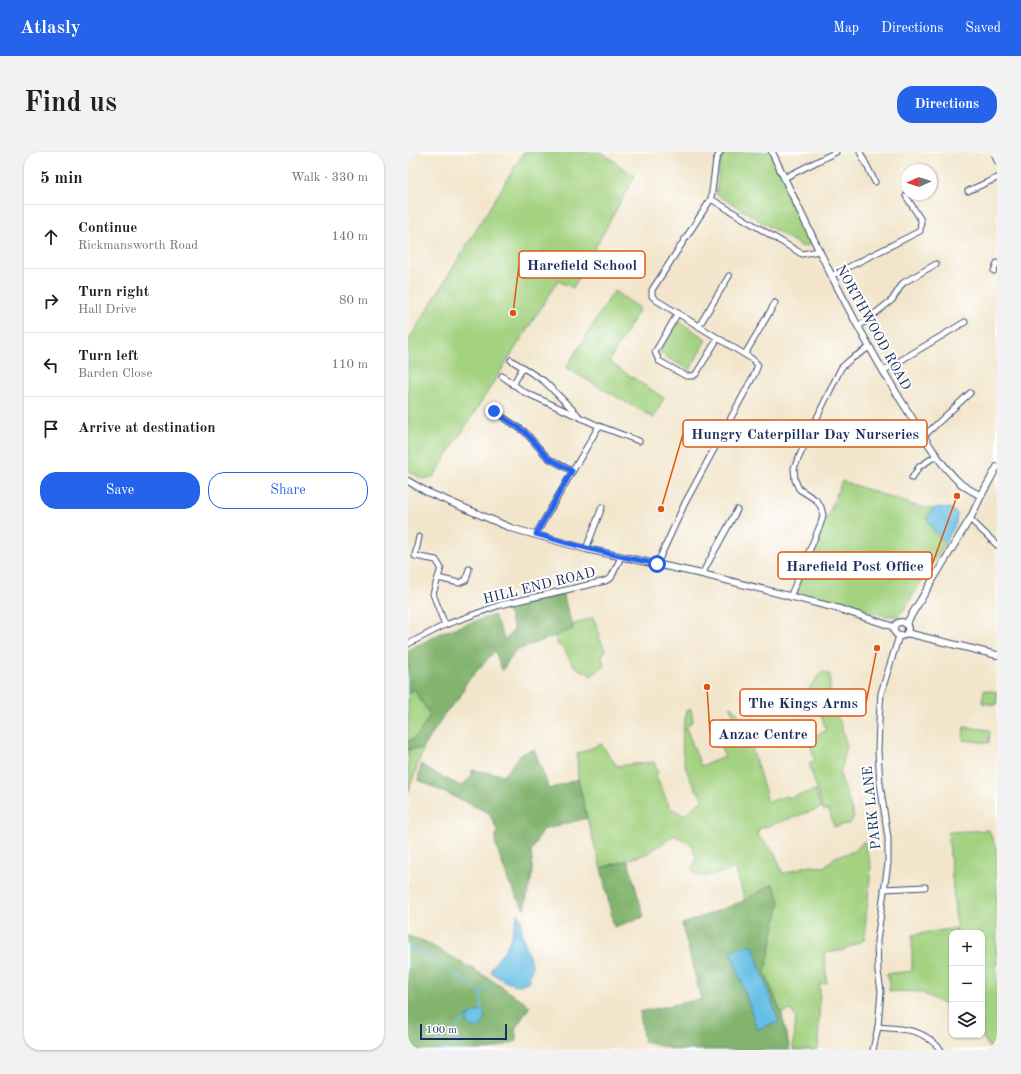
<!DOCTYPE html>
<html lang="en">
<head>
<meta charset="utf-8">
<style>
	:root { --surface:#fff; --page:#f2f2f2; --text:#202124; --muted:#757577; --line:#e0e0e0; --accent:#2563eb }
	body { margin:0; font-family:"Old Standard TT",serif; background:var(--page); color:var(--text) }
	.controls { position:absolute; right:12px; bottom:12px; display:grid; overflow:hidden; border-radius:8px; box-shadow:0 1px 3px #0004 }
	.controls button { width:36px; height:36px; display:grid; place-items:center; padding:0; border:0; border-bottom:1px solid var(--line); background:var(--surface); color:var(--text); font:20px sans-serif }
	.compass { position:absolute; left:493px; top:12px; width:36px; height:36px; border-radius:50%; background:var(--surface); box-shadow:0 1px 3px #0004; rotate:267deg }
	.scale { position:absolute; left:12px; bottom:10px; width:87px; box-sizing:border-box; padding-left:4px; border:2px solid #1b2f5e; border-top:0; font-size:11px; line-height:14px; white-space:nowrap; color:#1b2f5e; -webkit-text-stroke:3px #fff; paint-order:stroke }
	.stop { position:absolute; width:12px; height:12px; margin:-9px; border:3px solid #2563eb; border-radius:50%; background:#fff }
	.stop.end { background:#2563eb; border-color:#fff; box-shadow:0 1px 4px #0008 }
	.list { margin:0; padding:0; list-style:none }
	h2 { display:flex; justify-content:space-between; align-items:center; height:52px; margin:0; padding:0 16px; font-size:17px }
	h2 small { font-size:13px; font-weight:400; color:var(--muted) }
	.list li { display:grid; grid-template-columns:26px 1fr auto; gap:12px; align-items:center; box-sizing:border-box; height:64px; padding:0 16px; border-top:1px solid var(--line) }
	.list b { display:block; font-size:15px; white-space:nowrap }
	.list p { margin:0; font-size:13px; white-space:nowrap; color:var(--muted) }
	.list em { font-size:13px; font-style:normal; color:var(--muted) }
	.actions { display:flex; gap:8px; padding:12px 16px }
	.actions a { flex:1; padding:9px 0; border:1px solid var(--accent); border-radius:16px; text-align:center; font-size:14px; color:var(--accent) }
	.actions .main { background:var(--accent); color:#fff }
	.icon { flex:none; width:22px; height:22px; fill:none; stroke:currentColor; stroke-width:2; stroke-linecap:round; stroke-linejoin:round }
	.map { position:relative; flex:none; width:589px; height:898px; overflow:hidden; border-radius:16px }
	header { display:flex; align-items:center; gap:24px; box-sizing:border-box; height:56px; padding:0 20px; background:var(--accent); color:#fff }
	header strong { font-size:19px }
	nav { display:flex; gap:22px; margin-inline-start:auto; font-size:14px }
	.intro { display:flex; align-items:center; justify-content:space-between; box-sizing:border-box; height:96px; padding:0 24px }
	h1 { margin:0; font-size:28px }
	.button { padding:10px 18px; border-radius:16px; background:var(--accent); color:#fff; font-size:14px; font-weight:700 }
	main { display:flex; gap:24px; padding:0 24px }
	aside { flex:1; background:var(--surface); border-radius:16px; box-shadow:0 1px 3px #0004 }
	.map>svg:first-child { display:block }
</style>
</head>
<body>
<header>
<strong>Atlasly</strong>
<nav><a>Map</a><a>Directions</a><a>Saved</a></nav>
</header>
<div class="intro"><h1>Find us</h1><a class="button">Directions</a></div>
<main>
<aside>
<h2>5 min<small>Walk · 330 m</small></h2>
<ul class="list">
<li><svg class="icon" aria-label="ahead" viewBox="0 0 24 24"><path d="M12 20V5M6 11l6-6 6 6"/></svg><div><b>Continue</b><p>Rickmansworth Road</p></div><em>140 m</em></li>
<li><svg class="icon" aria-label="right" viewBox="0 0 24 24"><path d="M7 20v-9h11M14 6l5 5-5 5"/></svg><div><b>Turn right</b><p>Hall Drive</p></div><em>80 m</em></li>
<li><svg class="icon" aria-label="left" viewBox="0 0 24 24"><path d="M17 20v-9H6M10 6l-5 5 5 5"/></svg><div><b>Turn left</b><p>Barden Close</p></div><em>110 m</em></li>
<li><svg class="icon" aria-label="arrive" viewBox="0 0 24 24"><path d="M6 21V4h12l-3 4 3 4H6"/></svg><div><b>Arrive at destination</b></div></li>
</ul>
<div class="actions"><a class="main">Save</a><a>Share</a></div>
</aside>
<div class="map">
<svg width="589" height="898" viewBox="0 0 589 898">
	<rect width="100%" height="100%" fill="#fff"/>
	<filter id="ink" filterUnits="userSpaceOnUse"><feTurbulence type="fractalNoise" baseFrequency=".025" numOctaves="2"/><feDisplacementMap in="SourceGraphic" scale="8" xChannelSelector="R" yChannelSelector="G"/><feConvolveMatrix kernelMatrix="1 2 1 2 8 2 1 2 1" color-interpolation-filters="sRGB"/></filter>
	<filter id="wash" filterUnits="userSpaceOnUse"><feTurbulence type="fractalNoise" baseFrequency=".012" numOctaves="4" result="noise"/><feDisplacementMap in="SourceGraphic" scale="16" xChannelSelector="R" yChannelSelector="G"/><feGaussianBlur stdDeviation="0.9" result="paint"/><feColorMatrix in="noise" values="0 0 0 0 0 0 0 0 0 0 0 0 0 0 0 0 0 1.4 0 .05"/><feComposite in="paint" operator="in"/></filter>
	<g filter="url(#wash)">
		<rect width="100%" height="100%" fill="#f2e5cb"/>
		<!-- green -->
		<g fill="#a3d280" stroke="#5f806f">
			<path d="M 116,0 L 193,0 L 227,24 L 165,136 L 150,129 L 26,324 L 15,327 L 0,319 L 0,189 Z"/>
			<path d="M 317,0 L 363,0 L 405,91 L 395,95 L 308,42 L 312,10 Z"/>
			<path d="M 206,139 L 232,156 L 201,210 L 256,246 L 246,266 L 158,216 Z"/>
			<path d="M 269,168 L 298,187 L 282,218 L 251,201 Z"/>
			<path d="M 434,329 L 508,354 L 525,357 L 519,366 L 528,382 L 537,391 L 495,459 L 490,464 L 478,464 L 387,442 Z"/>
			<path d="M 185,465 L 192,483 L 191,485 L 197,498 L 194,505 L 196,514 L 183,524 C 178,520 174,519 169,516 C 160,510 160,498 150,493 L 146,484 L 165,477 L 164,473 Z"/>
			<path d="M 414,519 L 422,523 L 422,543 L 433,573 L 439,595 L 432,622 L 446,665 L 442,671 L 426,675 L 421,658 L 415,658 L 401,611 L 407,608 L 400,585 L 418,579 L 410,553 L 392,558 L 387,555 Z"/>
			<path d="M 6,537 L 22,563 L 10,583 L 0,590 L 0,542 Z"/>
			<path d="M 576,538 L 589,540 L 589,553 L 574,551 Z"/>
			<path d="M 323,554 L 347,581 L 341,586 L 360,650 L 379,644 L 380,646 L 407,638 L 413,656 L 351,677 L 349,683 L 366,699 L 375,722 L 398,714 L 416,715 L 427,705 L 447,699 L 456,689 L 463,714 L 456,788 L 433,799 L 416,801 L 419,831 L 412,832 L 410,897 L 407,898 L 385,898 L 388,866 L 383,858 L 373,861 L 357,821 L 372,749 L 365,732 L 337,748 L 327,716 C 318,719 291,731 285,719 C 283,715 287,712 288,707 C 288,703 285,697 283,692 L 266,683 L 241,701 L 193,716 L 179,666 L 170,627 L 169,602 L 193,592 L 209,614 L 246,610 L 250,620 L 248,624 L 262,656 L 276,663 L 296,647 C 273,623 270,590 279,559 L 283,557 L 285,569 L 278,576 L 293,614 L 317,605 L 306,579 L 318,575 L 318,577 L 329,573 L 322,555 Z"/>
			<path d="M 556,575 L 582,578 L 581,591 L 555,588 Z"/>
			<path d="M 0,597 L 15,597 L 0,641 Z"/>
			<path d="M 581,678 L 589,699 L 589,898 L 586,898 L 584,896 L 581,896 L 574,883 L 574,781 L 549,781 L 540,680 Z"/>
			<path d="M 548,776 L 548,781 L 544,781 L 544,857 L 513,840 L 481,839 L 482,830 L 478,822 L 504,819 L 504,783 Z"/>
		</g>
		<!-- forest -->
		<g fill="#82b46e" stroke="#4e7266">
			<path d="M 155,442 L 165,477 L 107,499 L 94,519 L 87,499 L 58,531 L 52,545 L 37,561 L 15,597 L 0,597 L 0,590 L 10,583 L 22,563 L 6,537 L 0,542 L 0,498 L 35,480 L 86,463 L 97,488 L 106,478 L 99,456 Z"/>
			<path d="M 126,597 L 141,637 L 170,627 L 179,666 L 134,678 L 123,700 L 125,720 L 116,757 L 101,731 L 87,690 L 89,678 L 81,661 L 10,628 L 13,612 L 23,619 L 53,634 L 64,624 L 64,618 L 96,623 L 113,602 Z"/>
			<path d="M 220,709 L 236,765 L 206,775 L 193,716 Z"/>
			<path d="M 365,732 L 372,749 L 357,821 L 374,863 L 382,898 L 268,898 L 236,890 L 232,860 L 293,847 L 274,772 L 333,750 Z"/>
			<path d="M 0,784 L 16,789 L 82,827 L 122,854 L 107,877 L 109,889 L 82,898 L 0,898 Z"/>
		</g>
		<!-- water -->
		<g fill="#66bfe4" stroke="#4077a1">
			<path d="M 531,355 C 539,356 544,355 549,362 L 548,372 L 537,391 L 528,382 L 519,366 L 525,357 Z"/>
			<path d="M 110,761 L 113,766 L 114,782 L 124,814 L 121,829 C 119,830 115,832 112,833 C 103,834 90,826 83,820 C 85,809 95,804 99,794 C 104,784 107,772 110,761 Z"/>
			<path d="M 344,792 L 371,870 L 349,877 L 323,799 Z"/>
			<path d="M 74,858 L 77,863 L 75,872 L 69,877 L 63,875 L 57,867 L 64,862 Z"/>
		</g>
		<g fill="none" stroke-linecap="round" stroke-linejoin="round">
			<!-- stream -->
			<g stroke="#66bfe4" stroke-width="1.5">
				<path d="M 0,793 L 25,807 L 73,841"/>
				<path d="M 74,858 L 73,841 L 82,831"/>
				<path d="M 35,898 L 50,887 L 48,875 L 57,867"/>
			</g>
		</g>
	</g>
	<g filter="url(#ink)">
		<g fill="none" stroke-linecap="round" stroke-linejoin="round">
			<defs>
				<g id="minor">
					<path d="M 312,0 L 308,8 L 303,47 L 394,102 L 411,99"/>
					<path d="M 452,0 L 467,30"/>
					<path d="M 586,0 L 589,9"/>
					<path d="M 376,26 L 428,0"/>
					<path d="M 560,39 L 589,26"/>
					<path d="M 586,119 L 589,111"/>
					<path d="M 423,124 L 512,79 L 513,68 L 498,44"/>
					<path d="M 270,161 L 247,200 L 251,209 L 278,224 L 285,224 L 288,222 L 310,186"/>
					<path d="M 291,174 L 321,124"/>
					<path d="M 450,175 L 484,148 L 495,131 L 528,112"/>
					<path d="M 337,202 L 367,151"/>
					<path d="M 103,208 L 136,229 L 170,263"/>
					<path d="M 475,219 L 557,170"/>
					<path d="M 94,224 L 116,240 L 191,274 L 231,289"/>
					<path d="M 105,233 L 115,215"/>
					<path d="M 86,259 L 117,280 L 140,306 L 164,319"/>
					<path d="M 516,284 L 562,241"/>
					<path d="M 504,326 L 511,315 L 529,303"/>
					<path d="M 562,367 L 589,393"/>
					<path d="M 128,382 L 191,274"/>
					<path d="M 11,385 L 7,404 L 28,408 L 33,416 L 25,442 L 37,473"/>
					<path d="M 178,397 L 194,355"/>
					<path d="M 249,412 L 277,351 L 346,223 L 350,213 L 344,207 L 248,148 L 244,144 L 244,138 L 303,47"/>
					<path d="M 294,422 L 329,358"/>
					<path d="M 30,426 L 51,431 L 58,428 L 61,417"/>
					<path d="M 382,445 L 413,371 L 415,363 L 413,355 L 408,348 L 391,337 L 387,328 L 386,316 L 414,255 L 433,216 L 443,207 L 462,195"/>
					<path d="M 0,492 L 37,473 L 92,453 L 197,429 L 203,426 L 213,405"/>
					<path d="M 476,737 L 517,735"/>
					<path d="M 470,875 C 487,877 507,876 521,887 C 526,890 529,894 533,898"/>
					<path d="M 465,898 L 470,875 L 473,839 L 470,820 L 469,789 L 480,711 L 480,686 L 472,631 L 470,599 L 471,569 L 473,541 L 491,484"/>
				</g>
				<g id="tertiary">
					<path d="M 364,0 C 404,85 444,170 494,250 C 510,275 530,311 552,331 C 558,336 566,340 573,344"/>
					<path d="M 0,329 L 19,340 L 103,376 L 178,397 L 294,422 L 432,457 L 486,475"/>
					<circle cx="493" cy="477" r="7"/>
					<path d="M 498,472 L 563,365 L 573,344 L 589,315"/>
					<path d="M 499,481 L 589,503"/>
				</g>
			</defs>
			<!-- minor casing -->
			<use href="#minor" stroke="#3b4a6e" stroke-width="7"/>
			<!-- tertiary casing -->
			<use href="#tertiary" stroke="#3b4a6e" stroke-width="8"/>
			<!-- minor -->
			<use href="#minor" stroke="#fff" stroke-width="5"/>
			<!-- tertiary -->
			<use href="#tertiary" stroke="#fff" stroke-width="6"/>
		</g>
	</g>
	<g fill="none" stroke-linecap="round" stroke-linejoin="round" filter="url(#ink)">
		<!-- route -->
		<path stroke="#2563eb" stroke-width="5" d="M 86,259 L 117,280 L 140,306 L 164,319 L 128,382 C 168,394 208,404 249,412"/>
	</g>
	<g text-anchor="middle" stroke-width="4" stroke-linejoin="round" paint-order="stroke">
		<!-- street labels -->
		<g font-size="14" fill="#1b2f5e" stroke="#fff">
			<text transform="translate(466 175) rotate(61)" y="5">NORTHWOOD ROAD</text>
			<text transform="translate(131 433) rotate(-14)" y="5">HILL END ROAD</text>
			<text transform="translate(463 656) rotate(-96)" y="5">PARK LANE</text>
		</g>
	</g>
	<!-- callouts -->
	<path fill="none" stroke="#de5710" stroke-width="1.5" d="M105 161L111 113M253 357L275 282M549 344L524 413M469 496L458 551M299 535L302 582"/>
	<g fill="#de5710" stroke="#fff" stroke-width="1.5">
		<circle cx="105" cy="161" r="4"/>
		<circle cx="253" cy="357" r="4"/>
		<circle cx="549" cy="344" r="4"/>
		<circle cx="469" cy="496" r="4"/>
		<circle cx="299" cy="535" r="4"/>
	</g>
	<g fill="#fff" stroke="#de5710" stroke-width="1.5">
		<rect x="111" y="99" width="126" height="27" rx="4"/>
		<rect x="275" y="268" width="244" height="27" rx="4"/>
		<rect x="370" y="400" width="154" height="27" rx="4"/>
		<rect x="332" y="537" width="126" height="27" rx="4"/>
		<rect x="302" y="568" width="106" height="27" rx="4"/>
	</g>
	<g font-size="15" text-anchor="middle" font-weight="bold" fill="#1b2f5e">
		<text x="174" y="118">Harefield School</text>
		<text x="397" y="287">Hungry Caterpillar Day Nurseries</text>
		<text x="447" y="419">Harefield Post Office</text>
		<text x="395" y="556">The Kings Arms</text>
		<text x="355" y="587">Anzac Centre</text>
	</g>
</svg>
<div class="controls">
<button>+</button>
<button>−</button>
<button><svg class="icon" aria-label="layers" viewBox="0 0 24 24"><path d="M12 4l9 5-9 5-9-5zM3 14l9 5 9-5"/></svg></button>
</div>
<svg class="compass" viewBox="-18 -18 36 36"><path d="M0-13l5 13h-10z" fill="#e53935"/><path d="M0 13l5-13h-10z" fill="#757577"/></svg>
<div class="scale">100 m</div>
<div class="stop" style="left:249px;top:412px"></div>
<div class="stop end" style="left:86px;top:259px"></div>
</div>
</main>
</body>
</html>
